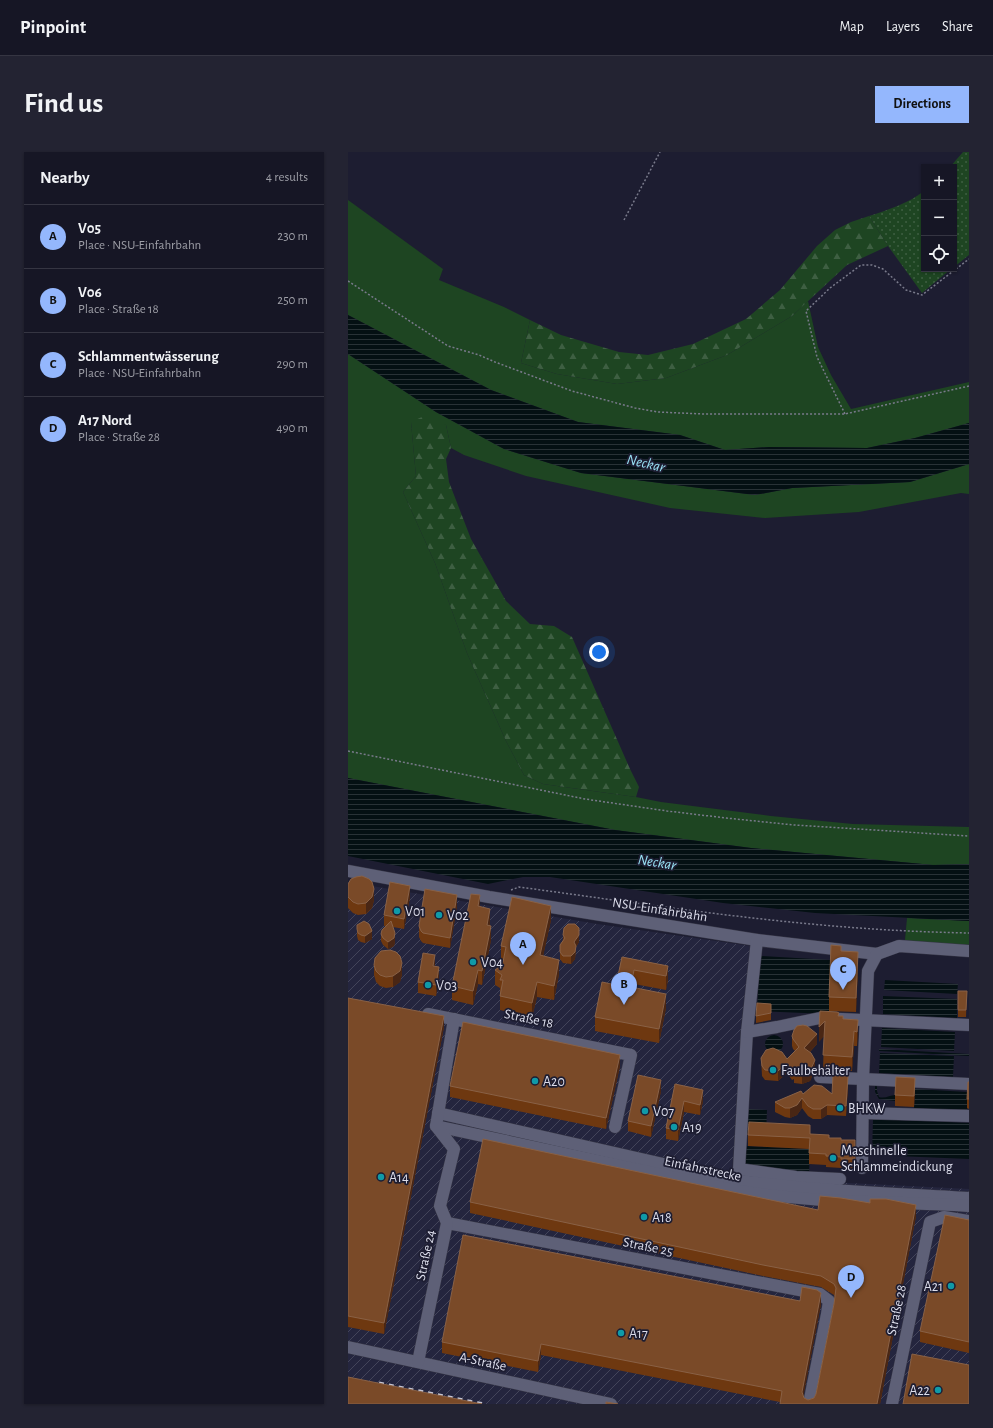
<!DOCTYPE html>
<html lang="en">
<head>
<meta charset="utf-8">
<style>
	:root { --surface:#161625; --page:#232332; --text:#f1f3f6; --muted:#9e9fa7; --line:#353542; --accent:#94b7fd }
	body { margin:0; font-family:"Alegreya Sans",sans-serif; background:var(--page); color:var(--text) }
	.controls { position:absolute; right:12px; top:12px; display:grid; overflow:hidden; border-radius:0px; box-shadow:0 1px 3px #0004 }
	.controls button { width:36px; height:36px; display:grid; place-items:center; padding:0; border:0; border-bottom:1px solid var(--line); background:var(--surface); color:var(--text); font:20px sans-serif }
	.you { position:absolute; left:251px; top:500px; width:14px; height:14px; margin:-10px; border:3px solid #fff; border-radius:50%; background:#1a73e8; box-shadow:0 0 0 6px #1a73e833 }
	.badge { display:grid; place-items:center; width:26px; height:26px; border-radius:50%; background:var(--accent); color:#111; font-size:13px; font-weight:700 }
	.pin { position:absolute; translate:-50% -33px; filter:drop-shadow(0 1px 2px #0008) }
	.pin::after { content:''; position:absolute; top:21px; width:14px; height:12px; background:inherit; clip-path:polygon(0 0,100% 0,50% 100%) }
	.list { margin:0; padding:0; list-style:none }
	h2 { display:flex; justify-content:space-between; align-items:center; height:52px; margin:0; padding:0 16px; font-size:17px }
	h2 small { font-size:13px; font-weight:400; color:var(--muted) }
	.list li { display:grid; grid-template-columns:26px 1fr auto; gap:12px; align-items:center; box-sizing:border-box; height:64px; padding:0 16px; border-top:1px solid var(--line) }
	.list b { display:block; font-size:15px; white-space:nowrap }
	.list p { margin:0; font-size:13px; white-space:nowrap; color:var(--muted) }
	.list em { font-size:13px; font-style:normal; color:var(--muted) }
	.icon { flex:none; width:22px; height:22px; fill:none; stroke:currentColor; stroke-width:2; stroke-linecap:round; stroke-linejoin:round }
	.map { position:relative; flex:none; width:621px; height:1252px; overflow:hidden; border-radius:0px }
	header { display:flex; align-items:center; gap:24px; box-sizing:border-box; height:56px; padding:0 20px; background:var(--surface); border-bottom:1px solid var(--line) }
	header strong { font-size:19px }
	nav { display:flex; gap:22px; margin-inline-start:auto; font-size:14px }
	.intro { display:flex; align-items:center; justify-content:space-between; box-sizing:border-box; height:96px; padding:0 24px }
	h1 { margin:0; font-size:28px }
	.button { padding:10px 18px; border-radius:0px; background:var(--accent); color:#111; font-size:14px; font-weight:700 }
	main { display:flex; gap:24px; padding:0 24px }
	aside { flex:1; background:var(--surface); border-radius:0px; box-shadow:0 1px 3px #0004 }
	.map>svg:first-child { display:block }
</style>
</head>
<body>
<header>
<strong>Pinpoint</strong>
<nav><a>Map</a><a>Layers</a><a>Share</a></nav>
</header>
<div class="intro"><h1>Find us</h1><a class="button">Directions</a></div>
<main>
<aside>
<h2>Nearby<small>4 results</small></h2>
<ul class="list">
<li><span class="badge">A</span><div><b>V05</b><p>Place · NSU-Einfahrbahn</p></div><em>230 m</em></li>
<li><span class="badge">B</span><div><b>V06</b><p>Place · Straße 18</p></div><em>250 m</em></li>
<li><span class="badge">C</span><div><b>Schlammentwässerung</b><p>Place · NSU-Einfahrbahn</p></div><em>290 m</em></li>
<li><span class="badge">D</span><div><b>A17 Nord</b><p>Place · Straße 28</p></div><em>490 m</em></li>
</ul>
</aside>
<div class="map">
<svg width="621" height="1252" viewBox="0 0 621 1252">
	<defs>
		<pattern id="industrial-furrows" width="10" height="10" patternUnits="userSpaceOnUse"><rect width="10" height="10" fill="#24253e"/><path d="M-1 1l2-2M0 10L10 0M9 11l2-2" fill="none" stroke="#43445a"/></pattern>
		<pattern id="forest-firs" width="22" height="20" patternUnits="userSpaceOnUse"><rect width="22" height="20" fill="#1e4522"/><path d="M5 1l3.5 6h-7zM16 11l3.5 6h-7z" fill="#3e5f42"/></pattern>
		<pattern id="garden-dots" width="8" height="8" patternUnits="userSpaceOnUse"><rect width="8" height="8" fill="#1e4522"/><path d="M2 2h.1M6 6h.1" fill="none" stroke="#3e5f42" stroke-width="1.8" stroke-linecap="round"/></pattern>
		<pattern id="water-rules" width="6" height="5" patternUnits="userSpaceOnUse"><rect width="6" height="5" fill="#041013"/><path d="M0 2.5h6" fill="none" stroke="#283236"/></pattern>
	</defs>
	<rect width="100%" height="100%" fill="#1d1d31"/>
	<!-- industrial -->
	<path fill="url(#industrial-furrows)" d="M 0,730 L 249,772 L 403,794 L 384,1020 L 500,1031 L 621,1037 L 621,1252 L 0,1252 Z"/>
	<!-- green -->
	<g fill="#1e4522">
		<path d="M 0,48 L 95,117 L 91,128 L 156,155 L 182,168 L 173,211 L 209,222 L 269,232 L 318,226 L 379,203 L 444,164 L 460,149 L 470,195 L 483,223 L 503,257 L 621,230 L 621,271 L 567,286 L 519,296 L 421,295 L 377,298 L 332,283 L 230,270 L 143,238 L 0,163 Z"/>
		<path d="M 0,202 L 88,260 L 156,297 L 233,321 L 407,343 L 444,336 L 562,330 L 621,312 L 621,342 L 613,341 L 511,360 L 417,366 L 322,356 L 178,324 L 116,303 L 103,296 L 98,273 L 63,270 L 68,324 L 55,340 L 87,411 L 119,501 L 158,589 L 176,623 L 195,632 L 288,645 L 313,650 L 423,664 L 505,672 L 621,675 L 621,712 L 585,713 L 403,696 L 267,678 L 0,626 Z"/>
		<path d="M 559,766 L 621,769 L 621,803 L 556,799 Z"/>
	</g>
	<!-- forest -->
	<g fill="url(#forest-firs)">
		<path d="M 521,64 L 540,94 L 499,113 L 444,164 L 379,203 L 318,226 L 269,232 L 209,222 L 173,211 L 182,168 L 213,183 L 271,200 L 300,203 L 345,192 L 398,167 L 432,138 L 469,94 L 487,78 L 503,70 Z"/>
		<path d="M 76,264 L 98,273 L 103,296 L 98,307 L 101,330 L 123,387 L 158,449 L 182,472 L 206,474 L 224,485 L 282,617 L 291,635 L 288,645 L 195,632 L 176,623 L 158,589 L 119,501 L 87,411 L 55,340 L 68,324 L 63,270 Z"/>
	</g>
	<!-- garden -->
	<g fill="url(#garden-dots)">
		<path d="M 615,0 L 621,0 L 621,103 L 606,115 L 606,15 L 602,15 Z"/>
		<path d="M 576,39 L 576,117 L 603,117 L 574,141 L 540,94 L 521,64 C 540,58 561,51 576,39 Z"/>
	</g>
	<!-- water -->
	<g fill="url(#water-rules)">
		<path d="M 0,163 L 143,238 L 230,270 L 332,283 L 377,298 L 421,295 L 519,296 L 567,286 L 621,271 L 621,312 L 562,330 L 444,336 L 407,343 L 233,321 L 156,297 L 88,260 L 0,202 Z"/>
		<path d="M 0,626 L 267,678 L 403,696 L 585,713 L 621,712 L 621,769 L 467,761 L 375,751 L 202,725 L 175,725 L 140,732 L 0,704 Z"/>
		<path d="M 412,804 L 483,808 L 481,862 L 409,859 Z"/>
		<path d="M 537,828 L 610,832 L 609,842 L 536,838 Z"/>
		<path d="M 535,844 L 609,847 L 609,866 L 535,862 Z"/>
		<path d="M 534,876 L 607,880 L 606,899 L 533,895 Z"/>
		<circle cx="426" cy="892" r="9"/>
		<path d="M 531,897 L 621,902 L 621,904 L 531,899 Z"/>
		<path d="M 532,901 L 606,904 L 605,925 L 531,921 Z"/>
		<path d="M 527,932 L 529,933 L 529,939 L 531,945 C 537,947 542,943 547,943 L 547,949 L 531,947 L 527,940 Z"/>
		<path d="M 567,937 L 620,940 L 619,960 L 566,956 Z"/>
		<path d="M 399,957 L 419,958 L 418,982 L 397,981 Z"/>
		<path d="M 525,967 L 621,971 L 621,1007 L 524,1003 Z"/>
		<path d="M 397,994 L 462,997 L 461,1022 L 396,1012 Z"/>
	</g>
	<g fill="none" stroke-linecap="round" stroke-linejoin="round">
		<defs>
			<g id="minor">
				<path d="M 0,719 L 141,745 L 409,788 L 529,802 L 551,794 L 621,799"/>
				<path d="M 409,788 L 399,880 L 391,1017 L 448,1025 L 492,1027"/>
				<path d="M 80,862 L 283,903 L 267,975"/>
				<path d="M 399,880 L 429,875 L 472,866 L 621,873"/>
				<path d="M 472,925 L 621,932"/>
				<path d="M 90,961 L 386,1028 C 464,1039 542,1041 621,1046"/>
				<path d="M 515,961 L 621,964"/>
				<path d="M 88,974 L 385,1038 C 421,1044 456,1047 492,1049 C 535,1051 578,1051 621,1054"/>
				<path d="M 514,1016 L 515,927 L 520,819 L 529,802"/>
				<path d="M 99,1071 L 472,1142 L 481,1149 L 479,1162 L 461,1252"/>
				<path d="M 0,1195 L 263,1252"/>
				<path d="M 70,1210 L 99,1071 L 92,1054 L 106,997 L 88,974 L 106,867"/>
				<path d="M 544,1252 L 582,1070 L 596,1065 L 621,1069"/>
			</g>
		</defs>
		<!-- minor casing -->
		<use href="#minor" stroke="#363646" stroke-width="13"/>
		<!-- path -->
		<g stroke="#797a8b" stroke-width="1.5" stroke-dasharray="2 2" stroke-linecap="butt">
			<path d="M 276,68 L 312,0"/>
			<path d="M 0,129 L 100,194 L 131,203 L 147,210 L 224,239 L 287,256 L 310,260 L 355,262 L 497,262 L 621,234"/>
			<path d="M 497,262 L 469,205 L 458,159 L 482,136 L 513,113 L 524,113 L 535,117 L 558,138 L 574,143 L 621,107"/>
			<path d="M 0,599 L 237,647 L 319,659 L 378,666 L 446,673 L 621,684"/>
			<path d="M 163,738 L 171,735 C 268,748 365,763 463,772 C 516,777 568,780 621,781"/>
		</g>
		<!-- minor -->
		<use href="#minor" stroke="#5e6077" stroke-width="12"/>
		<!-- rail -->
		<path stroke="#c3c4d3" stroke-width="3" stroke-dasharray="5 5" stroke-linecap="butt" d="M 31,1231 L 136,1252"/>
	</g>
	<!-- wall -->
	<g fill="#6e3810">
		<path d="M 0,732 L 26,748 L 24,756 L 18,762 L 10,763 L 5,761 L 0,756 Z"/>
		<path d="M 62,745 L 56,777 L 45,775 L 47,789 L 46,794 L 40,797 L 35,793 L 33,789 L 33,782 L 38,774 L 36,774 L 36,763 Z"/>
		<path d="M 109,754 L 102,796 L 75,791 L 73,789 L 71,785 L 71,774 Z"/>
		<path d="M 132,754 L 142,771 L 142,773 L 143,788 L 134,833 L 130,832 L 125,853 L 104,848 L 104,834 Z"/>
		<path d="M 203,768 L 195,804 L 211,822 L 206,848 L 189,845 L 184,865 L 152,858 L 152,836 L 147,833 L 147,818 L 155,810 L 155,808 L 153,808 L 153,794 Z"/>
		<path d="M 216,776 L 231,776 L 231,790 L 228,795 L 227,807 L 223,812 L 215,811 L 212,807 L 212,793 L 215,788 Z"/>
		<path d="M 9,777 L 24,787 L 17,791 L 13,790 L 10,788 L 9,784 Z"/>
		<path d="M 493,799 L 510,814 L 508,860 L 481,859 L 481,845 Z"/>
		<path d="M 274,805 L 320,814 L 320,828 L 318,838 L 286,832 L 285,836 L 318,856 L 311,891 L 247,879 L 247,865 L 268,833 Z"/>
		<path d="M 26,813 L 54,822 L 52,830 L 45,835 L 38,836 L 32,834 L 28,830 L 26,823 Z"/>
		<path d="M 87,814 L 91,826 L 88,844 L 70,841 L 70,830 Z"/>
		<path d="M 610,839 L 619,839 L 618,865 L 610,865 Z"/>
		<path d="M 0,846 L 96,875 L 36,1182 L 0,1175 Z"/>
		<path d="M 423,852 L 423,868 L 408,871 L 408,864 Z"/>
		<path d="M 491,864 L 495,867 L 510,868 L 509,894 L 506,894 L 504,919 L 475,918 L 476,884 L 471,890 Z"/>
		<path d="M 444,884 L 469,892 L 462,900 L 467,918 L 462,929 L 454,932 L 446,931 L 446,927 L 444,928 L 439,921 L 430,929 L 417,928 L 414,924 L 413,906 L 439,907 L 447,899 L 445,897 L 444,894 Z"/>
		<path d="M 272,914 L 258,977 L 102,945 L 102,934 Z"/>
		<path d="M 621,930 L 621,957 L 619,956 L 619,947 Z"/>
		<path d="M 327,932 L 355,949 L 352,963 L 336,960 L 330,989 L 318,987 L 318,976 Z"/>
		<path d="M 500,934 L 498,964 L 479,963 L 473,967 L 465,967 L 460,964 L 454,956 L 449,963 L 442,966 L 437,965 L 427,960 L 427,950 L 455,942 L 484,942 Z"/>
		<path d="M 567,937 L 566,955 L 547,954 L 547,943 Z"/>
		<path d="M 313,939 L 303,985 L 280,979 L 280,969 Z"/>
		<path d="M 462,982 L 493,988 L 507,988 L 507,1018 L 493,1018 L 493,1016 L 478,1015 L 478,1013 L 461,1012 L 461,997 L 400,994 L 400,983 Z"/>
		<path d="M 122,1050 L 470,1058 L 568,1064 L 532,1252 L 432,1250 L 193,1203 L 190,1220 L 94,1201 L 94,1190 L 452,1149 L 473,1152 L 455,1244 L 456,1246 L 460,1248 L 466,1246 L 468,1242 L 486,1152 L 487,1145 L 486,1143 L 473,1135 L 415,1124 L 122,1061 Z"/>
		<path d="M 621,1068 L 621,1201 L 572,1190 L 572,1179 Z"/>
	</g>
	<!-- shaded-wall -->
	<g fill="#492614">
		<path d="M 62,734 L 62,745 L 56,777 L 56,767 Z"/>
		<path d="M 26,737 L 26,748 L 24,756 L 18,762 L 18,751 Z"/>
		<path d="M 109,743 L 109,754 L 102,796 L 102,786 Z"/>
		<path d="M 132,743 L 132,757 L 130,754 Z"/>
		<path d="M 203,754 L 203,768 L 192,818 L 192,803 Z"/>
		<path d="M 142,757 L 142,771 L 139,787 L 139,773 Z"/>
		<path d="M 143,774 L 143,788 L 134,833 L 134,819 Z"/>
		<path d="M 24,779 L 24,787 L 17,791 L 17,784 Z"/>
		<path d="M 47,781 L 47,789 L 46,794 L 40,797 L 40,790 Z"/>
		<path d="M 231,783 L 231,790 L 228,795 L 227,807 L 223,812 L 223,804 L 226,790 Z"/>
		<path d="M 510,800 L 510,814 L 508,860 L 508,846 Z"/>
		<path d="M 87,803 L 87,814 L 85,825 L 85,814 Z"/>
		<path d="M 211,808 L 211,822 L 206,848 L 206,834 Z"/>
		<path d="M 54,811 L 54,822 L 52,830 L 45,835 L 45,824 Z"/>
		<path d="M 320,814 L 320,828 L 318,838 L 318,824 Z"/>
		<path d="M 91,815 L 91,826 L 88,844 L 88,833 Z"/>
		<path d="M 130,818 L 130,832 L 125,853 L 125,839 Z"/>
		<path d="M 286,818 L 286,832 L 283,850 L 283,835 Z"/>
		<path d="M 189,830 L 189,845 L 184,865 L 184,851 Z"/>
		<path d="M 318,842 L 318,856 L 311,891 L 311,877 Z"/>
		<path d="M 96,864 L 96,875 L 36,1182 L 36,1171 Z"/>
		<path d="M 510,868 L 510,882 L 509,894 L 509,880 Z"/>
		<path d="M 477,869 L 477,883 L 471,890 L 471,875 Z"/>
		<path d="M 506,879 L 506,894 L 504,919 L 504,905 Z"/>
		<path d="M 469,882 L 469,892 L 456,906 L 456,896 Z"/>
		<path d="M 272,903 L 272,914 L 258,977 L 258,966 Z"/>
		<path d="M 467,908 L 467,918 L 462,929 L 454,932 L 454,922 Z"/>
		<path d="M 439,911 L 439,921 L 430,929 L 430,919 Z"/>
		<path d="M 500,924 L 500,934 L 498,964 L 498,954 Z"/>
		<path d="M 567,926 L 567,937 L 566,955 L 566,944 Z"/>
		<path d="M 313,928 L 313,939 L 303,985 L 303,974 Z"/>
		<path d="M 355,938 L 355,949 L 352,963 L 352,953 Z"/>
		<path d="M 454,946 L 454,956 L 449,963 L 442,966 L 442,956 Z"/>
		<path d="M 336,949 L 336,960 L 330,989 L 330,978 Z"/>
		<path d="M 479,953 L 479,963 L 473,967 L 473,957 Z"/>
		<path d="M 568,1053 L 568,1064 L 532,1252 L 529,1252 Z"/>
		<path d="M 473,1141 L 473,1152 L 454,1251 L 454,1240 Z"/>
		<path d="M 193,1192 L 193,1203 L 190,1220 L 190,1209 Z"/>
	</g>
	<!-- building -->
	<g fill="#7a4a28" stroke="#896146">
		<path d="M 14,724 L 21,727 L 24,730 L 26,737 L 24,745 L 18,751 L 10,752 L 5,750 L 0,745 L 0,732 L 3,727 L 8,725 Z"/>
		<path d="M 42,730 L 62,734 L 56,767 L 36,763 Z"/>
		<path d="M 77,737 L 109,743 L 102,786 L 75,781 L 73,779 L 71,774 Z"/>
		<path d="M 123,742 L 132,743 L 130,754 L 142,757 L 139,773 L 143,774 L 134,819 L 130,818 L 125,839 L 104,834 Z"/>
		<path d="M 164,745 L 203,754 L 192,803 L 211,808 L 206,834 L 189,830 L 184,851 L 152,844 L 155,828 L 152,828 L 154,823 L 147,818 L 150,816 L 149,811 L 155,810 L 158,795 L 153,794 Z"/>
		<path d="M 16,769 L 21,772 L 24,779 L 17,784 L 13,783 L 10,781 L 9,777 L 9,773 Z"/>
		<path d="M 43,769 L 47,781 L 46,786 L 40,790 L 35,786 L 33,782 L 34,778 Z"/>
		<path d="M 220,772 L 227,772 L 231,776 L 231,783 L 226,790 L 228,794 L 227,800 L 223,804 L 215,804 L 212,800 L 212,793 L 217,786 L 215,783 L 216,776 Z"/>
		<path d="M 483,793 L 493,794 L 493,799 L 510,800 L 508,846 L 481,845 Z"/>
		<path d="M 42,798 L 48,800 L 52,804 L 54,811 L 52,819 L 45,824 L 38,825 L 32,823 L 28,819 L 26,813 L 27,806 L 33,799 Z"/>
		<path d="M 75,801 L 87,803 L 85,814 L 91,815 L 88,833 L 70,830 Z"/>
		<path d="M 274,805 L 320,814 L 318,824 L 286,818 L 283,835 L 318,842 L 311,877 L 247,865 L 254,830 L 268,833 Z"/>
		<path d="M 610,839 L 619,839 L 618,858 L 610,858 Z"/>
		<path d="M 0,846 L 96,864 L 36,1171 L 0,1164 Z"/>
		<path d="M 409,851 L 423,852 L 423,861 L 408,864 Z"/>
		<path d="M 472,859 L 489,860 L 491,861 L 490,864 L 495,864 L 495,867 L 510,868 L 509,880 L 506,879 L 504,905 L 475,903 L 477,869 L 471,875 Z"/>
		<path d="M 115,870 L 272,903 L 258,966 L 102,934 Z"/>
		<path d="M 455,873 L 459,874 L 469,882 L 456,896 L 463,901 L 467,908 L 462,919 L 454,922 L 446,921 L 450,917 L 444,918 L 439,911 L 430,919 L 417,918 L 414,914 L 413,906 L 418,898 L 425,896 L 434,900 L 439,907 L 451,895 L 445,887 L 444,884 L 446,878 L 449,874 Z"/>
		<path d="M 290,923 L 313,928 L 303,974 L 280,969 Z"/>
		<path d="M 485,923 L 500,924 L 498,954 L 479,953 L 473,957 L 465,957 L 460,954 L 454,946 L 449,953 L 442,956 L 437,956 L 427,950 L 453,939 L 455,942 L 466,933 L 474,934 L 484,942 Z"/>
		<path d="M 548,925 L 567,926 L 566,944 L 547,943 Z"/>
		<path d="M 620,930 L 621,930 L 621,947 L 619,947 Z"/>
		<path d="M 327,932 L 355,938 L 352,953 L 336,949 L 330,978 L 318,976 Z"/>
		<path d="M 401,970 L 462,973 L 462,982 L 481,983 L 481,986 L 493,986 L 493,988 L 507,988 L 507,1007 L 493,1007 L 493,1005 L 478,1004 L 478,1002 L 461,1001 L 462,986 L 400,983 Z"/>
		<path d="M 135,987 L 470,1058 L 472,1044 L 493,1046 L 522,1051 L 522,1047 L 538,1047 L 568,1053 L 529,1252 L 432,1252 L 434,1239 L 193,1192 L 190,1209 L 94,1190 L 115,1083 L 452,1149 L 454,1135 L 469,1138 L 473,1141 L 454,1240 L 456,1246 L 460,1248 L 466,1246 L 468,1242 L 486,1152 L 488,1136 L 486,1132 L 473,1124 L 415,1113 L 122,1050 Z"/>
		<path d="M 597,1063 L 621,1068 L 621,1190 L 572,1179 Z"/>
		<path d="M 564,1202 L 621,1213 L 621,1252 L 555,1252 Z"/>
		<path d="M 0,1225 L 134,1252 L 0,1252 Z"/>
		<path d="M 258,1250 L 270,1252 L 258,1252 Z"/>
	</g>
	<!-- markers -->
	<g fill="#0f9aa8" stroke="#1d1d31" stroke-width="1.5">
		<circle cx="49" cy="759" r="4"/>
		<circle cx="91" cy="763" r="4"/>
		<circle cx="125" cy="810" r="4"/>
		<circle cx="80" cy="833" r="4"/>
		<circle cx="425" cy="918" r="4"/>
		<circle cx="187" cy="929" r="4"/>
		<circle cx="492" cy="956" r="4"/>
		<circle cx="297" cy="959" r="4"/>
		<circle cx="326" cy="975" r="4"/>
		<circle cx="485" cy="1006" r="4"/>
		<circle cx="33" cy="1025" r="4"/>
		<circle cx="296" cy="1065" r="4"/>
		<circle cx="603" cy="1134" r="4"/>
		<circle cx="273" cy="1181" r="4"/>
		<circle cx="590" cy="1238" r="4"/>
	</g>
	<g text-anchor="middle" stroke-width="3.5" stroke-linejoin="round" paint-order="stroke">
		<!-- street labels -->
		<g font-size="14" fill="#dcddeb" stroke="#1d1d31">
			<text transform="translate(312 757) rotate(9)" y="5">NSU-Einfahrbahn</text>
			<text transform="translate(181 866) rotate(12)" y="5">Straße 18</text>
			<text transform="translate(355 1016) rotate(12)" y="5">Einfahrstrecke</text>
			<text transform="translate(300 1094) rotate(11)" y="5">Straße 25</text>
			<text transform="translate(77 1103) rotate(-78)" y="5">Straße 24</text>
			<text transform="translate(548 1158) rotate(-78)" y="5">Straße 28</text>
			<text transform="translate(135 1209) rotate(12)" y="5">A-Straße</text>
		</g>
		<!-- poi labels -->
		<g font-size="14" fill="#dcddeb" stroke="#1d1d31" text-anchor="start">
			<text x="57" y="764">V01</text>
			<text x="99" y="768">V02</text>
			<text x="133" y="815">V04</text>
			<text x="88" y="838">V03</text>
			<text x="433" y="923">Faulbehälter</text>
			<text x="195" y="934">A20</text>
			<text x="500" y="961">BHKW</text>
			<text x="305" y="964">V07</text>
			<text x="334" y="980">A19</text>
			<text x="493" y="1003">Maschinelle<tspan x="493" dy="16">Schlammeindickung</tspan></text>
			<text x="41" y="1030">A14</text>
			<text x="304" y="1070">A18</text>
			<text x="595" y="1139" text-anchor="end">A21</text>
			<text x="281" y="1186">A17</text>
			<text x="582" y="1243" text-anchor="end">A22</text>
		</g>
		<!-- water labels -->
		<g font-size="15" font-style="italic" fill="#99e2f5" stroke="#1d1d31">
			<text transform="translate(298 311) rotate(13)" y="5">Neckar</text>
			<text transform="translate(309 710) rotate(9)" y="5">Neckar</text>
		</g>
	</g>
</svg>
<div class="controls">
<button>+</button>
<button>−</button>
<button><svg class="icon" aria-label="locate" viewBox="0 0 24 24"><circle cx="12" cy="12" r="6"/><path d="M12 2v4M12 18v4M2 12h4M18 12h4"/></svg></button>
</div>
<div class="you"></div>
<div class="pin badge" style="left:175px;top:813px">A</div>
<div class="pin badge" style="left:276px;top:853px">B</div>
<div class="pin badge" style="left:495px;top:838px">C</div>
<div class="pin badge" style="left:503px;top:1146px">D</div>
</div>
</main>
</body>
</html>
